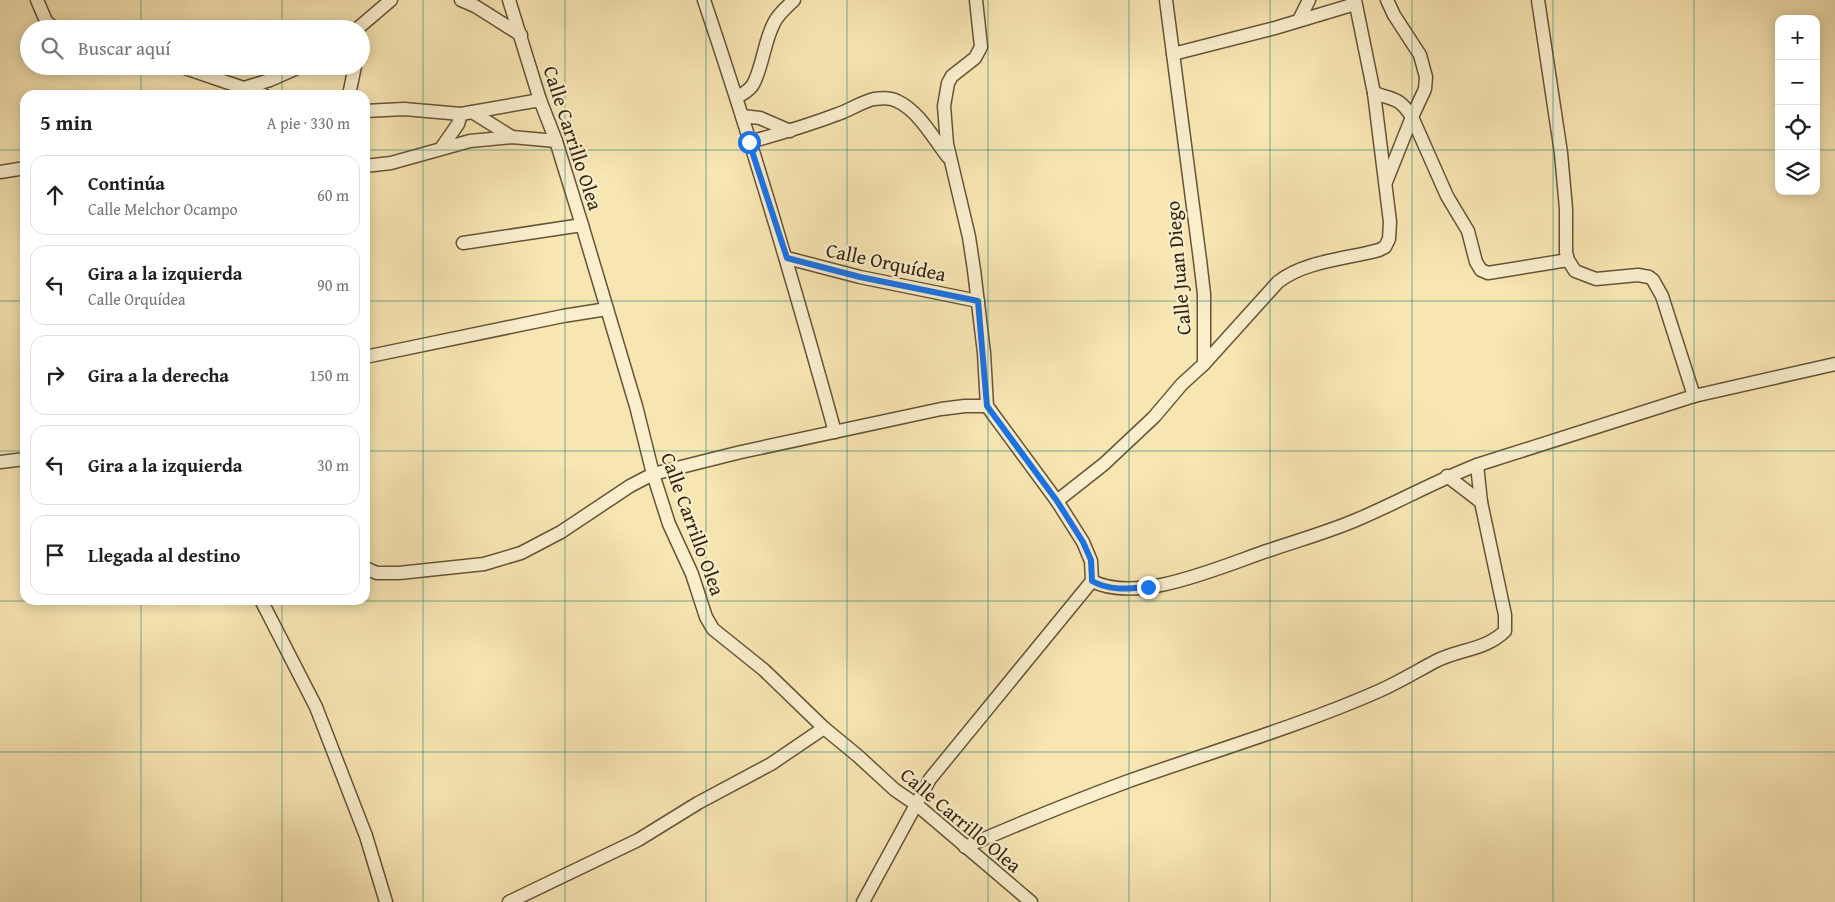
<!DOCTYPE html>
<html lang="es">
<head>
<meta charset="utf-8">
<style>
	:root { --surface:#fff; --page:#f6f6f6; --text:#202124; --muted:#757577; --line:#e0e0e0 }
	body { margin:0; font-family:"Gentium Book Plus",serif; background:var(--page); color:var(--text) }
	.controls { position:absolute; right:15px; top:15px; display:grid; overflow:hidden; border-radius:10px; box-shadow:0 2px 12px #0003 }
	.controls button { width:45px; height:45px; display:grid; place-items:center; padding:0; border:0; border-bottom:1px solid var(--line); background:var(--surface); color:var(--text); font:25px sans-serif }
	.stop { position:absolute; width:15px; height:15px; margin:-11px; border:4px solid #1a73e8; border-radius:50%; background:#fff }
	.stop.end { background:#1a73e8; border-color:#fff; box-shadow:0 1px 5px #0008 }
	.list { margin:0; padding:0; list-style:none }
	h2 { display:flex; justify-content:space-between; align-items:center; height:65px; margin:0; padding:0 20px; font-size:21px }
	h2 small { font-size:16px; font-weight:400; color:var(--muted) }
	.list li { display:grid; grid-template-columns:32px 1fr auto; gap:15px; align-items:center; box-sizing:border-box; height:80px; margin:0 10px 10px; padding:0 10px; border:1px solid var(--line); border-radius:15px }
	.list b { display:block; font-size:19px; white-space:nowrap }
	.list p { margin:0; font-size:16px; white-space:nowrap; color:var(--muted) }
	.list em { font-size:16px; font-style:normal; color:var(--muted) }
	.icon { flex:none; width:28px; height:28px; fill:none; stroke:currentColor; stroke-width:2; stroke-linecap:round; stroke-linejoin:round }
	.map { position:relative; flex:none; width:1835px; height:902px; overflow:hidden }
	.search { position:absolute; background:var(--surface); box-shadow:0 2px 12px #0003; left:20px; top:20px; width:350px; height:55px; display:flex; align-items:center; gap:12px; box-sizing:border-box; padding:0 18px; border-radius:28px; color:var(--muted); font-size:19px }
	.panel { position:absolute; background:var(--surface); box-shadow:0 2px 12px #0003; left:20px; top:90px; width:350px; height:515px; border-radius:15px }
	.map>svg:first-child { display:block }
</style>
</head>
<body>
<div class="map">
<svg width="1835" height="902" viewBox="0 0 1835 902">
	<rect width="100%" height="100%" fill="#f7e5b2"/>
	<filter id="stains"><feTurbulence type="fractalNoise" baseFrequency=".004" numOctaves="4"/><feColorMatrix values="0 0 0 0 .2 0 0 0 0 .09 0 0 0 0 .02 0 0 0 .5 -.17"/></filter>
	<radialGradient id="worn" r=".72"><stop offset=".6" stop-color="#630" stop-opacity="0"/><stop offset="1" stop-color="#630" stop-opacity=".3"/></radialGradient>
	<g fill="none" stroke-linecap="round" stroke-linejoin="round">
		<defs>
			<g id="street">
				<path d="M 37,0 L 46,21 L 55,29"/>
				<path d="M 461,0 L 475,6 L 521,35"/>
				<path d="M 509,0 L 540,100 L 556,141 L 582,225 L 636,406 L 653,474 L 669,524 L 692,574 L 706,617 L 713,629 L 764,670 L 824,728 L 858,756 L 895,790 L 917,805 L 1031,902"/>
				<path d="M 704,0 C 752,142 795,287 835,432"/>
				<path d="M 1538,0 L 1561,153 L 1566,209 L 1566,252 L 1568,260 L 1575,271 L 1596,279 L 1638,275 L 1649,277 L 1653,280 L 1662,296 L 1694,396"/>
				<path d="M 1299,20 L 1309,0"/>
				<path d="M 357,29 L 391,0"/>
				<path d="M 1173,54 L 1275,28 L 1355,4"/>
				<path d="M 179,66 L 264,95"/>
				<path d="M 244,88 L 270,80 L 302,66"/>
				<path d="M 1374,93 C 1394,100 1399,97 1412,117 L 1447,196 L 1468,231 L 1476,262 L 1481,270 L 1488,273 L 1568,260"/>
				<path d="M 349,95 L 355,66"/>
				<path d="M 737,97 C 743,94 748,91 752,86 C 762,71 764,41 774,23 C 778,14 787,7 794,0"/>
				<path d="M 365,111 L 404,109 L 461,114 L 540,100"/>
				<path d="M 472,112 L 512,137"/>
				<path d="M 742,116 L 760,118 L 790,131"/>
				<path d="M 749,142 C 779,134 809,125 838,114 C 850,110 861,102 874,99 C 881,98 890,97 897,101 C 919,111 933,138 948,157"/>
				<path d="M 442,147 L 458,124 L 461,114"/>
				<path d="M 365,166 L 391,163 L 470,141 L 512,137 L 556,141"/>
				<path d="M 0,172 L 25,168"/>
				<path d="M 1386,182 L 1412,117 L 1425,89 L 1426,77 L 1420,55 L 1394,15 L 1387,0"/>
				<path d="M 463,243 L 582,225"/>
				<path d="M 787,258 L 860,277 L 978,301"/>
				<path d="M 365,357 L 563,316 L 607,309"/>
				<path d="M 1204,364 L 1278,282 C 1304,261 1347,259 1379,250 L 1385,247 L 1389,239 L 1390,222 L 1374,93 L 1355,0"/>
				<path d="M 0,462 L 25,459"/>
				<path d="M 1447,476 L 1481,502"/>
				<path d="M 1057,501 L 1104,464 L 1154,417 L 1182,384 L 1204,364 L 1204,294 L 1200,260 L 1166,0"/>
				<path d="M 365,568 L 377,573 L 399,573 L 484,564 L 521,553 L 561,532 L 630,486 L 653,474 L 741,452 L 941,409 L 965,406 L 987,406"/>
				<path d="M 1092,581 C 1139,605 1224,565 1270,550 C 1299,540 1328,532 1356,520 C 1397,503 1435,481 1477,465 L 1694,396 L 1835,364"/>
				<path d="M 261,600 L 316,707 L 366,836 L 386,902"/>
				<path d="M 965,847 C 1018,824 1072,802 1126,782 C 1210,752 1297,727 1379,691 C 1399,682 1417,671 1436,661 C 1459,649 1486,650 1505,631 L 1505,615 L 1481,502 L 1477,465"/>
				<path d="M 509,902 L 638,840 L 698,803 L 771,764 L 824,728"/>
				<path d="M 863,902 L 930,779 L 1092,581 L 1091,561 L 1083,542 L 1057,501 L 987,406 L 984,353 L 974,270 L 969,237 L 947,144 L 944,106 L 948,83 L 952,76 L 975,58 L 981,47 L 976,0"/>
			</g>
		</defs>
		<!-- street casing -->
		<use href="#street" stroke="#655436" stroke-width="15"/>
		<!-- street -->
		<use href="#street" stroke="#faeecd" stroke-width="12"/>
	</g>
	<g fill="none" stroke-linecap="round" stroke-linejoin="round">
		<!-- route -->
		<path stroke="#1a73e8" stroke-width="6" d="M 749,142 L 787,258 L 860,277 L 978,301 L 987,406 L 1057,501 L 1083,542 L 1091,560 L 1092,581 C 1110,591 1128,589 1148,587"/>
	</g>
	<!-- grid -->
	<path fill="none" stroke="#0f766e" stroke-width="1" stroke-opacity="0.55" d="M 141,0 L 141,29M 282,0 L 282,29M 423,0 L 423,902M 565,0 L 565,902M 706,0 L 706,902M 847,0 L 847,902M 988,0 L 988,902M 1129,0 L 1129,902M 1270,0 L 1270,902M 1412,0 L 1412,902M 1553,0 L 1553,902M 1694,0 L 1694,902M 141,66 L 141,95M 282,66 L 282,95M 0,150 L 25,150M 365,150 L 1779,150M 1816,150 L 1835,150M 0,301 L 25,301M 365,301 L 1835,301M 0,451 L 25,451M 365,451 L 1835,451M 141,600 L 141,902M 282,600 L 282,902M 0,601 L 1835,601M 0,752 L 1835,752"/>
	<g text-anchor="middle" stroke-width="4.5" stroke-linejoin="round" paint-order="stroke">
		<!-- street labels -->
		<g font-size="20" fill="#34230d" stroke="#faeecd">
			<text transform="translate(573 138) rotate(72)" y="7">Calle Carrillo Olea</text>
			<text transform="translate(886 262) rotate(12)" y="7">Calle Orquídea</text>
			<text transform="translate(1178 268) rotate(-95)" y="7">Calle Juan Diego</text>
			<text transform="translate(693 524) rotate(70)" y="7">Calle Carrillo Olea</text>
			<text transform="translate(961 820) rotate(40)" y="7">Calle Carrillo Olea</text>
		</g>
	</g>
	<rect width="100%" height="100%" filter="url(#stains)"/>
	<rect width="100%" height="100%" fill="url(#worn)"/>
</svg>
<div class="controls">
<button>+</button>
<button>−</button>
<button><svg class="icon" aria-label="locate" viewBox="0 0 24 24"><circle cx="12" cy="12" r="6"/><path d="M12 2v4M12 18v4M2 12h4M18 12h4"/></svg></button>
<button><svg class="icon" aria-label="layers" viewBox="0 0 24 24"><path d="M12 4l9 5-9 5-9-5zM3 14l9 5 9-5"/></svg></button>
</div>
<div class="stop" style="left:749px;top:142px"></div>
<div class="stop end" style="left:1148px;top:587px"></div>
<div class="search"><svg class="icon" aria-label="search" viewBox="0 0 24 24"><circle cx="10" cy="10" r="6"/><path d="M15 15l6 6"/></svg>Buscar aquí</div>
<section class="panel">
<h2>5 min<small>A pie · 330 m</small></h2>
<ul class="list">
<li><svg class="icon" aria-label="ahead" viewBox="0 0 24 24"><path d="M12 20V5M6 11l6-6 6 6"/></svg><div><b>Continúa</b><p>Calle Melchor Ocampo</p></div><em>60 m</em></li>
<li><svg class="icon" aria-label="left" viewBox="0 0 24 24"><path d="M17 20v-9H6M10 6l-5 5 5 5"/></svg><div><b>Gira a la izquierda</b><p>Calle Orquídea</p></div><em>90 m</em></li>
<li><svg class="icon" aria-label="right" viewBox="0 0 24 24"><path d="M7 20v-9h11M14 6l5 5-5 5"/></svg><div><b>Gira a la derecha</b></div><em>150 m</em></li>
<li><svg class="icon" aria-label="left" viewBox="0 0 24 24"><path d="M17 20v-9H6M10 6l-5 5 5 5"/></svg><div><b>Gira a la izquierda</b></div><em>30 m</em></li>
<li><svg class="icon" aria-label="arrive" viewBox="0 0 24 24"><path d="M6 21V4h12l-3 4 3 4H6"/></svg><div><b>Llegada al destino</b></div></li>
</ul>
</section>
</div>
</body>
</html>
